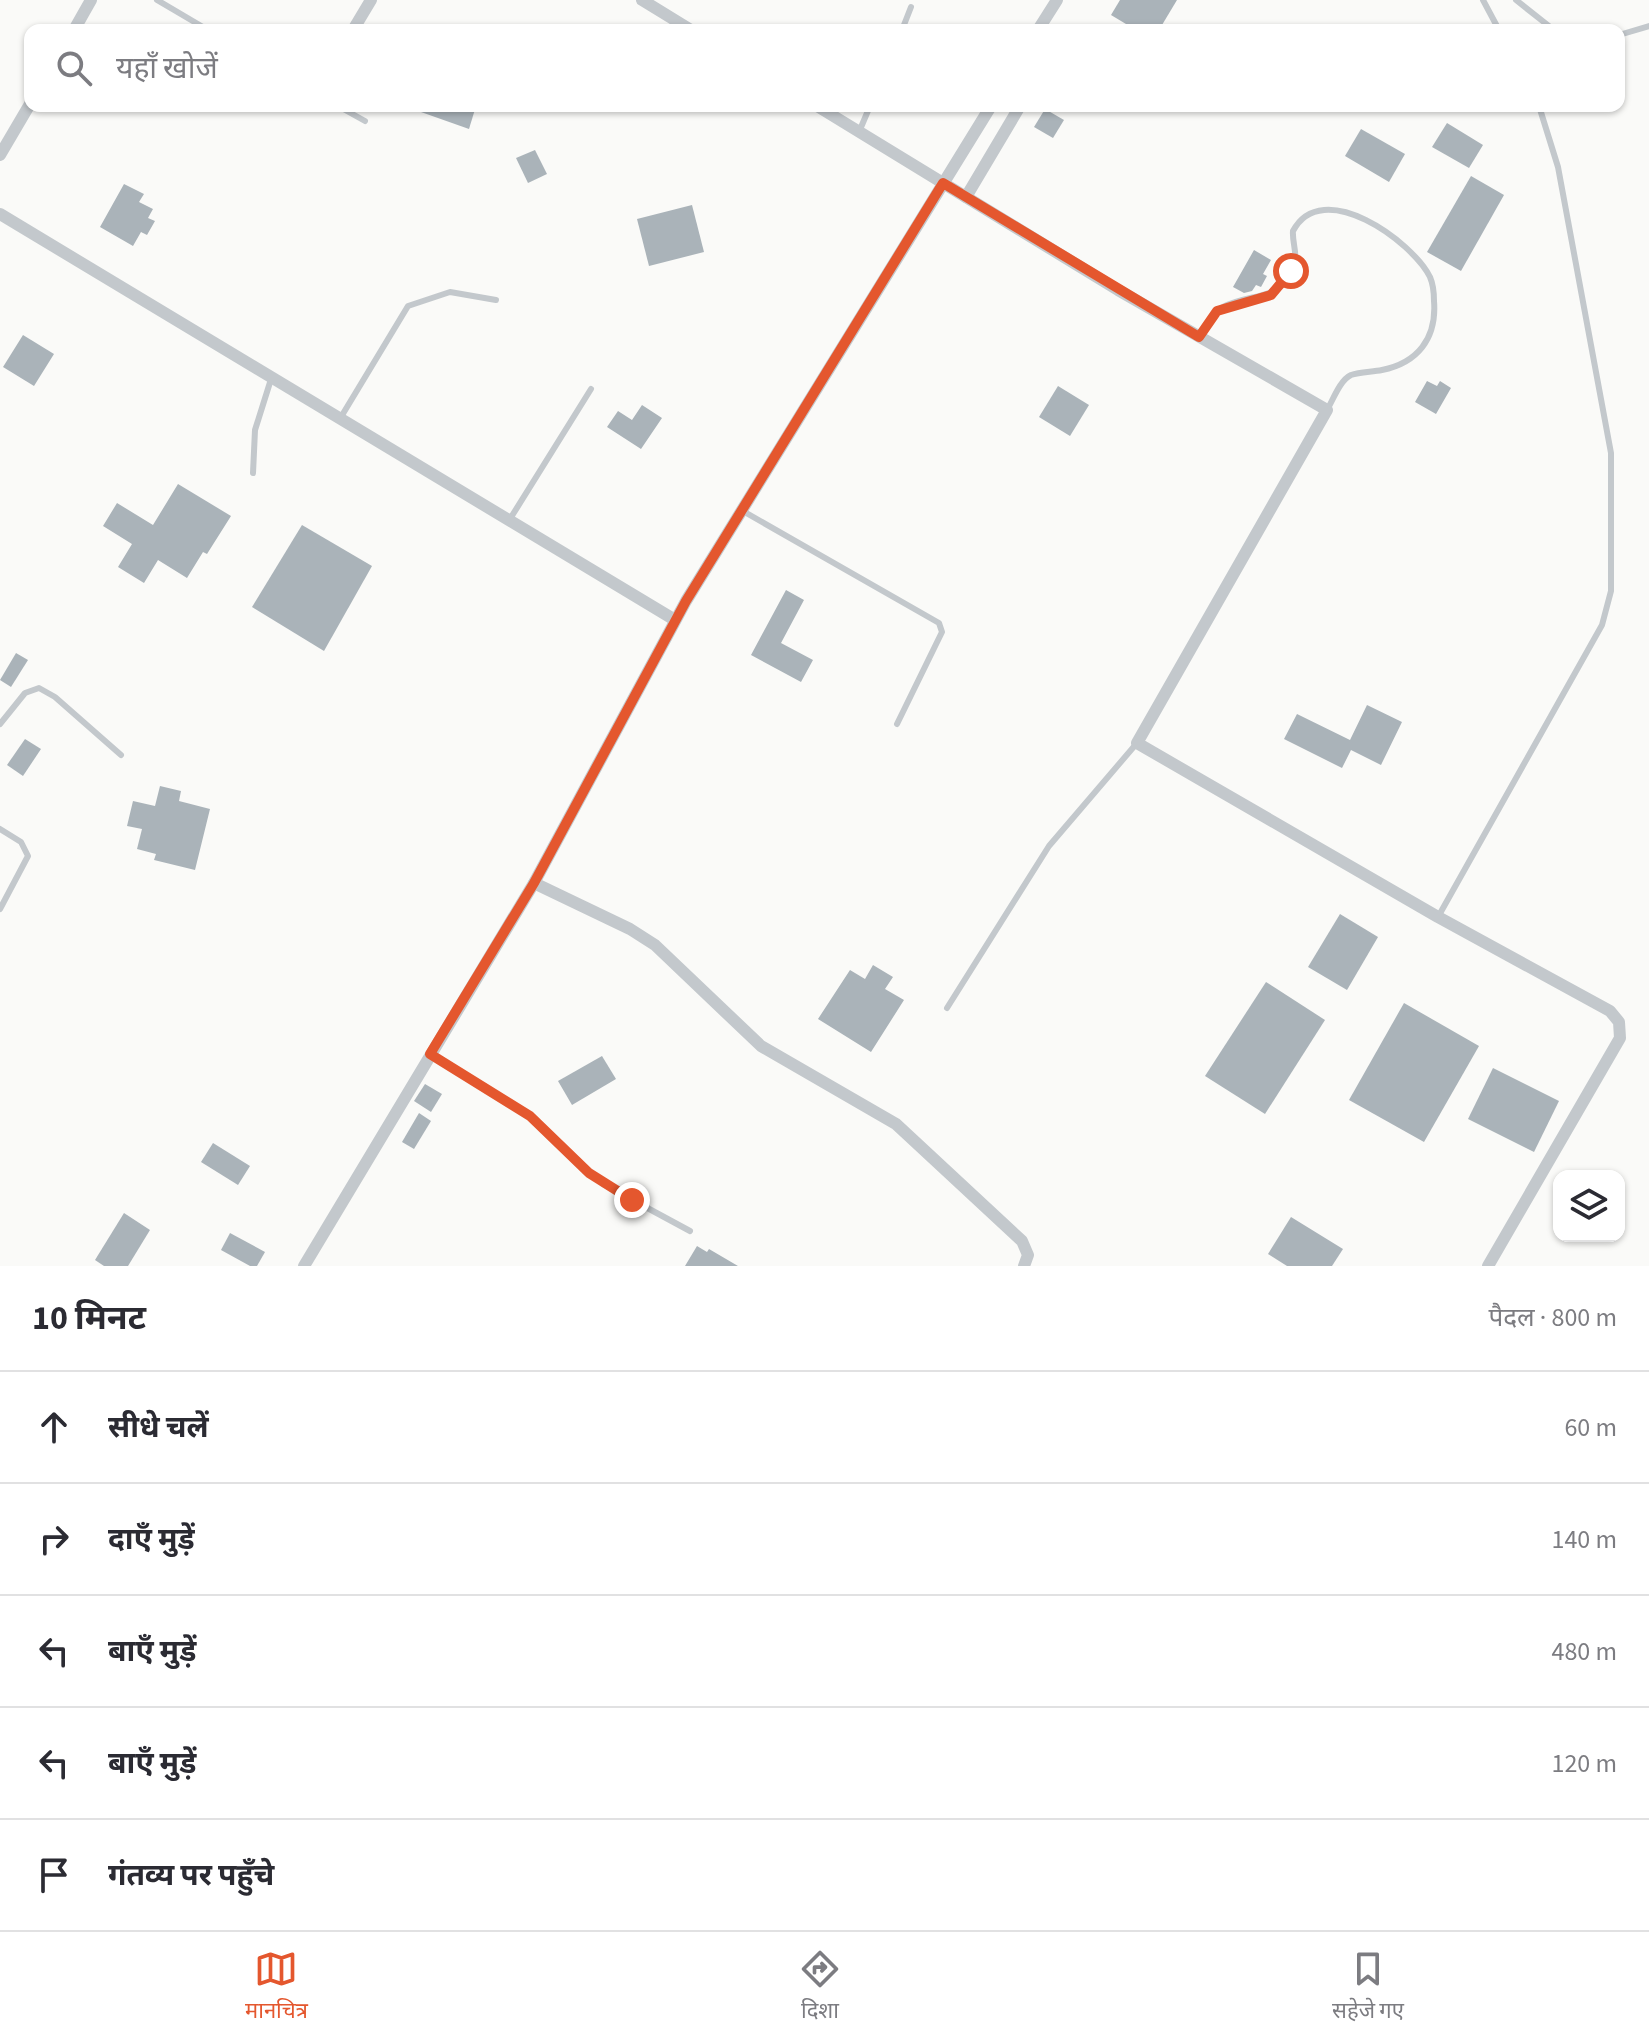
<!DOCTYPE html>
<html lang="hi">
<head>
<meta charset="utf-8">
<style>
	:root { --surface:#fff; --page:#f2f2f3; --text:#2b2b33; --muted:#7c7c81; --line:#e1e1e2; --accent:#e4572e }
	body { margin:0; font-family:"Source Sans 3","Noto Sans Devanagari",sans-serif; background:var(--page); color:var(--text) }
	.controls { position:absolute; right:24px; bottom:24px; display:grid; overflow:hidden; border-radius:16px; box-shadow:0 2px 6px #0004 }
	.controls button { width:72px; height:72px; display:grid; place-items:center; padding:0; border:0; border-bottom:2px solid var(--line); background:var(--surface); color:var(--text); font:40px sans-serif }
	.stop { position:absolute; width:24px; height:24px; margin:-18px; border:6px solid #e4572e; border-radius:50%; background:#fff }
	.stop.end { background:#e4572e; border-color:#fff; box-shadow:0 2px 8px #0008 }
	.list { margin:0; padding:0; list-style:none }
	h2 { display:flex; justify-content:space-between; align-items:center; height:104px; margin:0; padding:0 32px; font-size:34px }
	h2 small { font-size:26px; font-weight:400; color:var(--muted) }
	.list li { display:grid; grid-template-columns:52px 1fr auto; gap:24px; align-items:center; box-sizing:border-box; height:112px; padding:0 32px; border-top:2px solid var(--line) }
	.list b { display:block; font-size:30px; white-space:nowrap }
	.list em { font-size:26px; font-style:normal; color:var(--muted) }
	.icon { flex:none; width:44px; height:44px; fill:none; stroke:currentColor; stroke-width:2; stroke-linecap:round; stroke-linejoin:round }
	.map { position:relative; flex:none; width:1649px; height:1266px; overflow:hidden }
	.search { position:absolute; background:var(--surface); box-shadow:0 2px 6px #0004; left:24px; right:24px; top:24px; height:88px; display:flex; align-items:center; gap:20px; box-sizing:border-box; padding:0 28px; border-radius:16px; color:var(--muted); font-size:30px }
	.sheet { height:664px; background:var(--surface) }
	nav { display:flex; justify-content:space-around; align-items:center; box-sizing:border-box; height:112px; border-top:2px solid var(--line); background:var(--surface); font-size:22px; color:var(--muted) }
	nav a { display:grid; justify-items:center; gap:4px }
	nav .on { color:var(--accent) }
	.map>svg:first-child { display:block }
</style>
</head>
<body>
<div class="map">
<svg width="1649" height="1266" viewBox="0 0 1649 1266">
	<rect width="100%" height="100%" fill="#fafaf8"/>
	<!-- building -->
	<g fill="#aab3b9">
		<path d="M 1120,0 L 1177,0 L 1159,30 L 1136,30 L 1111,15 Z"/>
		<path d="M 404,106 L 476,106 L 469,129 Z"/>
		<path d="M 1045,109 L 1064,120 L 1053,138 L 1034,127 Z"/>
		<path d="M 1447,123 L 1483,145 L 1469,168 L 1432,147 Z"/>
		<path d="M 1361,129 L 1405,154 L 1389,182 L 1345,156 Z"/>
		<path d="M 535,150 L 547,174 L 528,183 L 516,158 Z"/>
		<path d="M 1471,176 L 1504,195 L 1461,271 L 1427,252 Z"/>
		<path d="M 124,184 L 144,194 L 139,202 L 153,209 L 148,218 L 155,221 L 147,235 L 141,232 L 133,246 L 100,227 Z"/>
		<path d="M 692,205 L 704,252 L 649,266 L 637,219 Z"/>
		<path d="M 1254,250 L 1271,260 L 1263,274 L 1267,276 L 1261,287 L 1256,285 L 1252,291 L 1244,293 L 1233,287 Z"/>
		<path d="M 23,335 L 54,354 L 34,386 L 3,367 Z"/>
		<path d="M 1427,381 L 1437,386 L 1440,381 L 1451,388 L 1436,414 L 1415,402 Z"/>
		<path d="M 1058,386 L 1089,405 L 1070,436 L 1039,417 Z"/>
		<path d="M 642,405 L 662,418 L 641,449 L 607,427 L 618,411 L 632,420 Z"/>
		<path d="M 178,484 L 231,516 L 207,554 L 203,552 L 187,578 L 158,560 L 144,583 L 118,567 L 132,544 L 103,526 L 117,503 L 153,525 Z"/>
		<path d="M 302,525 L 372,566 L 324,651 L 252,607 Z"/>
		<path d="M 786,590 L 804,600 L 781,643 L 813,660 L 801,682 L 751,655 Z"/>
		<path d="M 16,653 L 28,660 L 11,687 L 0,680 Z"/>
		<path d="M 1367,705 L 1402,722 L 1381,765 L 1351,750 L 1342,768 L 1284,739 L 1297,714 L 1350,740 Z"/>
		<path d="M 25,739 L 41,749 L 23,776 L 7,765 Z"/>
		<path d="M 160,786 L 181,791 L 179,801 L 210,809 L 195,870 L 154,860 L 156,854 L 137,849 L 142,829 L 127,826 L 133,801 L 155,806 Z"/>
		<path d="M 1340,914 L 1378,937 L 1347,990 L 1308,967 Z"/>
		<path d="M 873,965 L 893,977 L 885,989 L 904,1000 L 871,1052 L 818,1019 L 850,970 L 865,979 Z"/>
		<path d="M 1266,982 L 1325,1020 L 1265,1114 L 1205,1076 Z"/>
		<path d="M 1404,1003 L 1479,1046 L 1424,1142 L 1349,1100 Z"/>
		<path d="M 602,1056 L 616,1079 L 572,1105 L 558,1081 Z"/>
		<path d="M 1493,1068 L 1559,1101 L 1534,1152 L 1468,1119 Z"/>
		<path d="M 425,1084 L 442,1094 L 431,1112 L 414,1101 Z"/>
		<path d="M 419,1113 L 431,1121 L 414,1149 L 402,1142 Z"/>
		<path d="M 213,1143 L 250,1166 L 238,1185 L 201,1162 Z"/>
		<path d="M 124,1213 L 150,1230 L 128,1266 L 104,1266 L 95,1260 Z"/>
		<path d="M 1291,1217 L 1343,1249 L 1332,1266 L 1287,1266 L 1268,1254 Z"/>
		<path d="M 230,1233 L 265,1252 L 257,1266 L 250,1266 L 221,1250 Z"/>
		<path d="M 697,1246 L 707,1252 L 709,1249 L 738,1266 L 685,1266 Z"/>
	</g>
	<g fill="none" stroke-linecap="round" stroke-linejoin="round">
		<!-- lane -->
		<g stroke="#c3c8cc" stroke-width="6">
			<path d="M 157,0 L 208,30"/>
			<path d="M 1483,0 L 1499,30"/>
			<path d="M 1516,0 L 1554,30"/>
			<path d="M 902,30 L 911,7"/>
			<path d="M 1619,35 L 1649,26"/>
			<path d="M 338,106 L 365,121"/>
			<path d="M 859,132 L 870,106"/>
			<path d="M 1200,337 C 1206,326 1212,312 1223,307 C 1252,292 1285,302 1295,263 C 1297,252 1292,241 1293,231 C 1322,176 1412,241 1430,277 C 1433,284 1434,294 1434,301 C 1437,339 1417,363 1382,370 C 1372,372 1360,372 1351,375 C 1340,380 1333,400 1327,410"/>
			<path d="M 341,417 L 408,306 L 450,292 L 496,300"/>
			<path d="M 253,473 L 255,430 L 272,376"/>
			<path d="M 741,510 L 939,623 L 942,632 L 897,724"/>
			<path d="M 510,519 L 591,389"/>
			<path d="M 0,724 L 25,693 L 39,688 L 55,697 L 121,755"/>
			<path d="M 0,829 L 21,842 L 28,856 L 0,909"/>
			<path d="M 1438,917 L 1602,625 L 1611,591 L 1611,453 L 1558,167 L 1539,106"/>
			<path d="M 947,1008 L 1049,846 L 1137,743"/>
			<path d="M 430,1054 L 530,1116 L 603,1184 L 690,1231"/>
		</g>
		<!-- street -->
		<g stroke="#c3c8cc" stroke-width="12">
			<path d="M 642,0 L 691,30"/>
			<path d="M 74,30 L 91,0"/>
			<path d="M 353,30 L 371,0"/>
			<path d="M 1038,30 L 1057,0"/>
			<path d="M 817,106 L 1118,290 L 1327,410 L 1137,743 L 1438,917 L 1610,1011 L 1619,1022 L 1620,1038 L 1488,1266"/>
			<path d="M 0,155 L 30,104"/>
			<path d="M 966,197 L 1020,106"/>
			<path d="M 0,214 L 675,620"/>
			<path d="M 534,883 L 630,929 L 655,945 L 761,1046 L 896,1124 L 1022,1241 L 1028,1255 L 1024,1266"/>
			<path d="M 304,1266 L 534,883 L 686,601 L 991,106"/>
		</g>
	</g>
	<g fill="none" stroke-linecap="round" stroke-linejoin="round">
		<!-- route -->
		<path stroke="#e4572e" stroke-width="10" d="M 632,1200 L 589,1173 L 530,1116 L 430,1054 L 534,883 L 686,601 L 943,183 L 1199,337 L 1217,311 L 1271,295 L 1291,271"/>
	</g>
</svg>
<div class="controls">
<button><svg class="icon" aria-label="layers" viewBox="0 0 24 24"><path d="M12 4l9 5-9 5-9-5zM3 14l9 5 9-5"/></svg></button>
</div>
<div class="stop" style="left:1291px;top:271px"></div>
<div class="stop end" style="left:632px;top:1200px"></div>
<div class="search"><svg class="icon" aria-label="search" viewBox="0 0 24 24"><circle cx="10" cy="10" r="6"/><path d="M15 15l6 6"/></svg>यहाँ खोजें</div>
</div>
<section class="sheet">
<h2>10 मिनट<small>पैदल · 800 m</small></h2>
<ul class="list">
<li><svg class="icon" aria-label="ahead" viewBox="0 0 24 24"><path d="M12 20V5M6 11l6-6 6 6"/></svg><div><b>सीधे चलें</b></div><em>60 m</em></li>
<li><svg class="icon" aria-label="right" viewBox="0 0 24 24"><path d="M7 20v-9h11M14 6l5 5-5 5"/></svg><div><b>दाएँ मुड़ें</b></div><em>140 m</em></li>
<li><svg class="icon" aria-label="left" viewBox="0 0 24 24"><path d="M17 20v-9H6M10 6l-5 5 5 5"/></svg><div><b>बाएँ मुड़ें</b></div><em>480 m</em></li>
<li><svg class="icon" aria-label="left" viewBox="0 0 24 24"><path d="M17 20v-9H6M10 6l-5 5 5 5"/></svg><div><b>बाएँ मुड़ें</b></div><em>120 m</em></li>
<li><svg class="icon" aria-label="arrive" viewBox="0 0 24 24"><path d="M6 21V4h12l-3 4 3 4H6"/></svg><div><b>गंतव्य पर पहुँचे</b></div></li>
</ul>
</section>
<nav>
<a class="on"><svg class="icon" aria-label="map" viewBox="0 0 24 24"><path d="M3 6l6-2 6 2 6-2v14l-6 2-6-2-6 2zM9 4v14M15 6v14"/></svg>मानचित्र</a>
<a><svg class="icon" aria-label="directions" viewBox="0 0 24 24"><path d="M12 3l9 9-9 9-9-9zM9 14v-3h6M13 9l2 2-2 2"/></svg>दिशा</a>
<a><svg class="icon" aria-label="saved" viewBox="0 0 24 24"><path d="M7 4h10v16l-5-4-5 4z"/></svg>सहेजे गए</a>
</nav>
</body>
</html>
